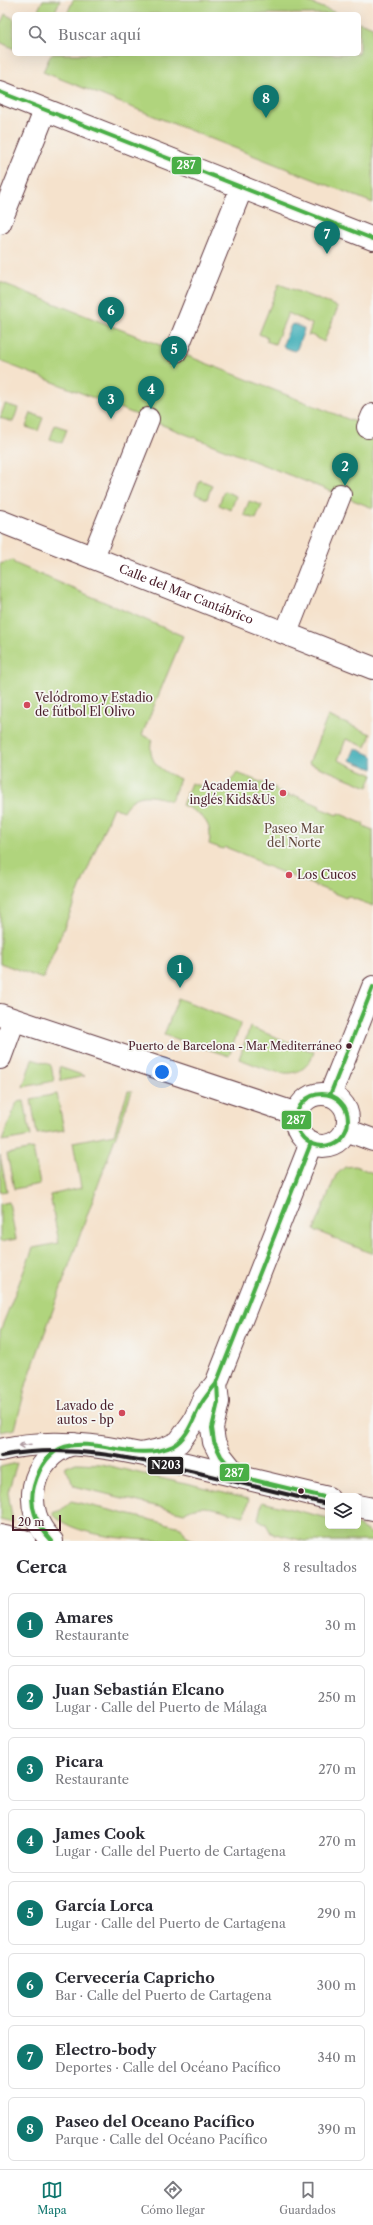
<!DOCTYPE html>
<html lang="es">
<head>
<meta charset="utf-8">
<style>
	:root { --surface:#fff; --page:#f7f7f7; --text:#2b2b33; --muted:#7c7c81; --line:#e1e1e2; --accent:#0f766e }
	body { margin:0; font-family:"Libre Caslon Text",serif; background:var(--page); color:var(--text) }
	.controls { position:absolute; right:12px; bottom:12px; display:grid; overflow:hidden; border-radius:6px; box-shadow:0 4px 16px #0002 }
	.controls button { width:36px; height:36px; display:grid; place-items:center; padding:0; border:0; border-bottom:1px solid var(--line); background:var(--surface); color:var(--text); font:20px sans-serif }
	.scale { position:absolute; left:12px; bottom:10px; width:49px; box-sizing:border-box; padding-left:4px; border:2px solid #4a1f2b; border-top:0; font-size:11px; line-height:14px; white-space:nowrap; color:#4a1f2b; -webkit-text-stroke:3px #f6f6f2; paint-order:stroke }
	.you { position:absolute; left:162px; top:1072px; width:14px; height:14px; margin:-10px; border:3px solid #fff; border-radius:50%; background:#1a73e8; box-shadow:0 0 0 6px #1a73e833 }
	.badge { display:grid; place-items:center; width:26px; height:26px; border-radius:50%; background:var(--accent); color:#fff; font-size:13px; font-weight:700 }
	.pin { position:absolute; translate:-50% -33px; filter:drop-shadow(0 1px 2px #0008) }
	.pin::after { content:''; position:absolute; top:21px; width:14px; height:12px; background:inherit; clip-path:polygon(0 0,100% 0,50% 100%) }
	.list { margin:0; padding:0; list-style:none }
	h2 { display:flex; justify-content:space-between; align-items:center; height:52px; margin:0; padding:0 16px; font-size:17px }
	h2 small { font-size:13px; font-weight:400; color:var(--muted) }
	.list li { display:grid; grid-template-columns:26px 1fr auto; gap:12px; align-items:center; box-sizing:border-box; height:64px; margin:0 8px 8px; padding:0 8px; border:1px solid var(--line); border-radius:6px }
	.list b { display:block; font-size:15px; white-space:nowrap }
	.list p { margin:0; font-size:13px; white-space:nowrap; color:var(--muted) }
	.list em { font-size:13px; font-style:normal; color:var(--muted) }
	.icon { flex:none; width:22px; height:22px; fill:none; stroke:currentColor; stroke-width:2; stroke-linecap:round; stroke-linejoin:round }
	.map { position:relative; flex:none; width:373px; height:1541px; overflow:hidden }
	.search { position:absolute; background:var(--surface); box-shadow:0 4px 16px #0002; left:12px; right:12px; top:12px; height:44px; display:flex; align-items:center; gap:10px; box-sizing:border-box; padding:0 14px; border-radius:6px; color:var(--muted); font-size:15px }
	.sheet { height:628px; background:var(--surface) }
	nav { display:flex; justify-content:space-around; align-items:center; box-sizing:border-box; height:56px; border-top:1px solid var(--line); background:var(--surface); font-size:11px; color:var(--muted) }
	nav a { display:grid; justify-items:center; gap:2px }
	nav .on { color:var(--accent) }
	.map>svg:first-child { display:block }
</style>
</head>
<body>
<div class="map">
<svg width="373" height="1541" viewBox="0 0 373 1541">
	<rect width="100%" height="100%" fill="#f6f6f2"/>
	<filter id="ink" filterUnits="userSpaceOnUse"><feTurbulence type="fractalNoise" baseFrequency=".025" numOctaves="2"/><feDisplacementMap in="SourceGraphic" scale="8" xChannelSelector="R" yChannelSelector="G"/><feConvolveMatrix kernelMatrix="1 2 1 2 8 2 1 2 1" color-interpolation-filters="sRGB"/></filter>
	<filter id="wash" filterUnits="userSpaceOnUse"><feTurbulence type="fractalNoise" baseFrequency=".012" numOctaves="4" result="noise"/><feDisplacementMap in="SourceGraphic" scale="16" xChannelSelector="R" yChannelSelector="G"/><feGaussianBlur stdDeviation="0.9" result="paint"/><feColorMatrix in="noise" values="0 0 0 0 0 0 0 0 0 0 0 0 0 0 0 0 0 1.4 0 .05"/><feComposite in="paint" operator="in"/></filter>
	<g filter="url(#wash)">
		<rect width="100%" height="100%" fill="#f5e2cc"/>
		<!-- green -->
		<g fill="#b0d47d" stroke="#7d7a54">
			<path d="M 43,0 L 60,0 L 54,14 L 36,14 Z"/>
			<path d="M 73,0 L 303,0 L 339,14 L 67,14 Z"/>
			<path d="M 5,14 L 14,19 L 14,49 L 0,42 L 0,25 Z"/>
			<path d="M 359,22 L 373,27 L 373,203 L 43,72 L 51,54 L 359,54 Z"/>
			<path d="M 0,282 L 373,429 L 373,508 L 0,361 Z"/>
			<path d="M 279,284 L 338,307 L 324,342 L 311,335 L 308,336 L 312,324 L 288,313 L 275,344 L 266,341 L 268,338 L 259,334 Z"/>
			<path d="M 5,404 L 18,408 L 13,422 L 0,418 Z"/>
			<path d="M 31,413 L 43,418 L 38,431 L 26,427 Z"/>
			<path d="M 55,425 L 67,429 L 62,443 L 50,439 Z"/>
			<path d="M 200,480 L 212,485 L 207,499 L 195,494 Z"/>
			<path d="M 224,491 L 236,496 L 231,510 L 219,505 Z"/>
			<path d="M 249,501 L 262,505 L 256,519 L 244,515 Z"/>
			<path d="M 13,560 L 14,563 L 183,636 L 142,735 L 152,739 C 146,762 161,771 180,779 L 171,801 C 153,795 135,790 123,811 L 113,807 L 43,979 L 0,963 L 0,564 Z"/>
			<path d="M 328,716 L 371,734 L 366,747 L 346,739 L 338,760 L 373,775 L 368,787 L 309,763 Z"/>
			<path d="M 237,773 L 276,788 L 275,790 L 293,797 L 294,795 L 320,806 L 319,808 L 337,815 L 338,813 L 364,824 L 363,826 L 373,830 L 373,906 L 347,896 L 346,898 L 259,863 L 260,861 L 225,847 L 223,849 L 209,844 C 214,822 200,813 182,805 L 191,783 C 210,790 225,792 237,773 Z"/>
			<path d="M 178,998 L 241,1023 L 229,1056 L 164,1035 Z"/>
			<path d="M 250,1027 L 314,1052 C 301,1089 266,1068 239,1059 Z"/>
			<path d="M 32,1059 L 51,1065 L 54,1081 L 23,1087 Z"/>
			<path d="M 59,1067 L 85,1076 L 61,1081 Z"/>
			<path d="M 128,1091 L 132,1091 L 27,1382 L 15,1429 L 0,1432 L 0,1331 L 33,1248 L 59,1243 L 50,1195 L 81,1188 L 73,1142 L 114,1134 Z"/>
			<path d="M 57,1094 L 64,1130 L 37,1134 L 31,1099 Z"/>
			<path d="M 24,1101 L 31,1136 L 2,1141 L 17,1102 Z"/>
			<path d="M 33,1149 L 40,1184 L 14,1189 L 7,1154 Z"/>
			<path d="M 0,1155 L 7,1191 L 0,1192 Z"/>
			<path d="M 355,1166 L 373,1173 L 373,1254 L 314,1230 L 336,1175 L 345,1167 Z"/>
			<path d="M 9,1202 L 16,1239 L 0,1242 L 0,1204 Z"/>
			<path d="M 17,1463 L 8,1492 L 13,1523 L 0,1520 L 0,1467 Z"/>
			<path d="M 76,1463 L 101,1464 L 249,1499 L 244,1516 C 226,1512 200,1500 184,1513 L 74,1486 L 71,1477 L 64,1468 Z"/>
			<path d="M 71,1501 L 181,1527 L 187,1537 L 195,1541 C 158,1541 74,1541 52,1513 L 61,1510 Z"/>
			<path d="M 262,1502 L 328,1518 L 328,1526 L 358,1525 L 373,1535 L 373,1541 L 305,1541 L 271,1533 L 266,1524 L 258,1519 Z"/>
		</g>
		<!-- water -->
		<g fill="#3bacb6" stroke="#426670">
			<path d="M 293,324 L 303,328 L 304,330 L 297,349 L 294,351 L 284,347 L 283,344 L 291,325 Z"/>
			<path d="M 355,748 L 373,756 L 373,769 L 350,760 Z"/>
		</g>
	</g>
	<g filter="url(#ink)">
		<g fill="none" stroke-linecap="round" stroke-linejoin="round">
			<defs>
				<g id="minor">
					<path d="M 0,92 L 373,239"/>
					<path d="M 0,223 L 45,111"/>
					<path d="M 176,351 L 242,187"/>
					<path d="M 368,427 L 373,415"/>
					<path id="s1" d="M 0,521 L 373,668"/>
					<path d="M 93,557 L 148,419"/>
					<path d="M 286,633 L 340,495"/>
					<path d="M 0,1015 L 297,1114"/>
					<path d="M 0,1058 L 14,1020"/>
					<circle cx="322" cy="1120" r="26"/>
					<path d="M 330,1095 L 373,987"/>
					<path d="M 346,1130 L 373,1140"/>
					<path d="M 216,1384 L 218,1402 L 212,1428 L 214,1442 L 221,1456 L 237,1476"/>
					<path d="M 0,1450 C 62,1435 124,1450 186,1464 C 233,1475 281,1487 328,1498"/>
					<path d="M 141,1454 L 164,1449 L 179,1442 L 194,1421 L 204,1398 L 216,1384 L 311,1143"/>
					<path d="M 358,1506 L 373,1509"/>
					<path d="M 0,1536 L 24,1541"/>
					<path d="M 52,1541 C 20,1511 29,1457 73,1444"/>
				</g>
			</defs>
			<!-- minor casing -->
			<use href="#minor" stroke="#643c43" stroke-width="24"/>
			<!-- minor -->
			<use href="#minor" stroke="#fff" stroke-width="22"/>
			<defs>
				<g id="bus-1">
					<path d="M 0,92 L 373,239"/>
					<circle cx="322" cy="1120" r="26"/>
					<path d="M 330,1095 L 373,987"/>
					<path d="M 217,1382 L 218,1402 L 212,1428 L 214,1442 L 221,1456 L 237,1476 L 328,1498"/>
					<path d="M 52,1541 C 38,1526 28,1507 34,1486 C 56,1407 123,1470 173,1446 C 189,1437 193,1418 201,1404 C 206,1396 211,1390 216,1384 L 311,1143"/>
				</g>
				<path id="bus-2" d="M 1,1456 C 69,1443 133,1458 199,1473 C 242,1483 284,1494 327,1504"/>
			</defs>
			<!-- bus-1 casing -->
			<use href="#bus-1" stroke="#f6f6f2" stroke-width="7"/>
			<!-- bus-2 casing -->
			<use href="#bus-2" stroke="#f6f6f2" stroke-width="7"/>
			<!-- bus-1 -->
			<use href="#bus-1" stroke="#4aaf46" stroke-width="4"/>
			<!-- bus-2 -->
			<use href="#bus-2" stroke="#231f20" stroke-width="4"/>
		</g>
		<!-- one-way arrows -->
		<defs><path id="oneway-shaft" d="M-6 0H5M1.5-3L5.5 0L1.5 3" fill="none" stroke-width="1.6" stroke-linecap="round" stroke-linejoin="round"/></defs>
		<use stroke="#ae9aa0" href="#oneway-shaft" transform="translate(25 1445) rotate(173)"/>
	</g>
	<!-- markers -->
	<g fill="#d1495b" stroke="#f6f6f2" stroke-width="1.5">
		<circle cx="27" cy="705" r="4"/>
		<circle cx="283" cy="793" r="4"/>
		<circle cx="289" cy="875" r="4"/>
		<circle cx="122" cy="1413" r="4"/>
	</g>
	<g fill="#4a1f2b" stroke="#f6f6f2" stroke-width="1.5">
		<circle cx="349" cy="1046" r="3.5"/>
		<circle cx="301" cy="1491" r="3.5"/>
	</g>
	<g text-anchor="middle" stroke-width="3.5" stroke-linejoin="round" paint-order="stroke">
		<!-- bus labels -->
		<g font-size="11" fill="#4a1f2b" stroke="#f6f6f2" text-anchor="end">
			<text x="342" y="1050">Puerto de Barcelona - Mar Mediterráneo</text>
		</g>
		<!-- street labels -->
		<g font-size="12" fill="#4a1f2b" stroke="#f6f6f2">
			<text dy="4" stroke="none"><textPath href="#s1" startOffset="200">Calle del Mar Cantábrico</textPath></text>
		</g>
		<!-- poi labels -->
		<g font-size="12" fill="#4a1f2b" stroke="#f6f6f2" text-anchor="start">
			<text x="35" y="702">Velódromo y Estadio<tspan x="35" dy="14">de fútbol El Olivo</tspan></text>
			<text x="275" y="790" text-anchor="end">Academia de<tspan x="275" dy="14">inglés Kids&amp;Us</tspan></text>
			<text x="297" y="879">Los Cucos</text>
			<text x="114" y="1410" text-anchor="end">Lavado de<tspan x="114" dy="14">autos - bp</tspan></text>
		</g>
		<!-- park labels -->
		<g font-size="12" fill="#644c40" stroke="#f6f6f2">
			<text x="294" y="833">Paseo Mar<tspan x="294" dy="14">del Norte</tspan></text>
		</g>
	</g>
	<g stroke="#f6f6f2" stroke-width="1.5">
		<rect x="171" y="156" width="31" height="19" rx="4" fill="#4aaf46"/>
		<rect x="281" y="1110" width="31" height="20" rx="4" fill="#4aaf46"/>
		<rect x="147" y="1456" width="37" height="19" rx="4" fill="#231f20"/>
		<rect x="219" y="1463" width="31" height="19" rx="4" fill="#4aaf46"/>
	</g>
	<g font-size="11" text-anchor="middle" font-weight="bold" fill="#fff">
		<text x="186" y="169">287</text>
		<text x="296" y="1124">287</text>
		<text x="166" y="1469">N203</text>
		<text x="234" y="1477">287</text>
	</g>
</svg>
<div class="controls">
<button><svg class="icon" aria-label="layers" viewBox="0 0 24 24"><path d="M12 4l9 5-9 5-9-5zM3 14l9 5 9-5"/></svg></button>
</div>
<div class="scale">20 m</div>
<div class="you"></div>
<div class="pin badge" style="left:180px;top:988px">1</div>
<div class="pin badge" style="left:345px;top:486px">2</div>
<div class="pin badge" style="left:111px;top:419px">3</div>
<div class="pin badge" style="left:151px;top:409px">4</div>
<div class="pin badge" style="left:174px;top:369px">5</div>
<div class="pin badge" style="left:111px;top:330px">6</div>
<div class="pin badge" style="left:327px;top:254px">7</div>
<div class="pin badge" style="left:266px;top:118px">8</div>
<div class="search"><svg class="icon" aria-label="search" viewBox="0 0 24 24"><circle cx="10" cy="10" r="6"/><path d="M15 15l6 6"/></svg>Buscar aquí</div>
</div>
<section class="sheet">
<h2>Cerca<small>8 resultados</small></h2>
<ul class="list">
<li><span class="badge">1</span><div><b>Amares</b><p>Restaurante</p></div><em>30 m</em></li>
<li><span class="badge">2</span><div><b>Juan Sebastián Elcano</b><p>Lugar · Calle del Puerto de Málaga</p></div><em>250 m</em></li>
<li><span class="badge">3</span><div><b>Picara</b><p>Restaurante</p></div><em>270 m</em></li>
<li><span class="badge">4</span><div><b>James Cook</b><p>Lugar · Calle del Puerto de Cartagena</p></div><em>270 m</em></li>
<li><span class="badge">5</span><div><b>García Lorca</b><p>Lugar · Calle del Puerto de Cartagena</p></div><em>290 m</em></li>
<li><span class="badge">6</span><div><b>Cervecería Capricho</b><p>Bar · Calle del Puerto de Cartagena</p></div><em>300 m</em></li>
<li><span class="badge">7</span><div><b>Electro-body</b><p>Deportes · Calle del Océano Pacífico</p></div><em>340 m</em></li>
<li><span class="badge">8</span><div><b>Paseo del Oceano Pacífico</b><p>Parque · Calle del Océano Pacífico</p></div><em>390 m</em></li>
</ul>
</section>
<nav>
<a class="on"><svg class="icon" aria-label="map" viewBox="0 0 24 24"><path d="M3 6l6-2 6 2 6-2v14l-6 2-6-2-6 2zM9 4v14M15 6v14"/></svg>Mapa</a>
<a><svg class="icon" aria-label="directions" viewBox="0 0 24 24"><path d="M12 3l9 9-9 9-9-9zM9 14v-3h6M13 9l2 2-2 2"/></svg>Cómo llegar</a>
<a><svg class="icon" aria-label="saved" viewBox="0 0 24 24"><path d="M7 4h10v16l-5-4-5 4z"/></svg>Guardados</a>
</nav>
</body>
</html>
